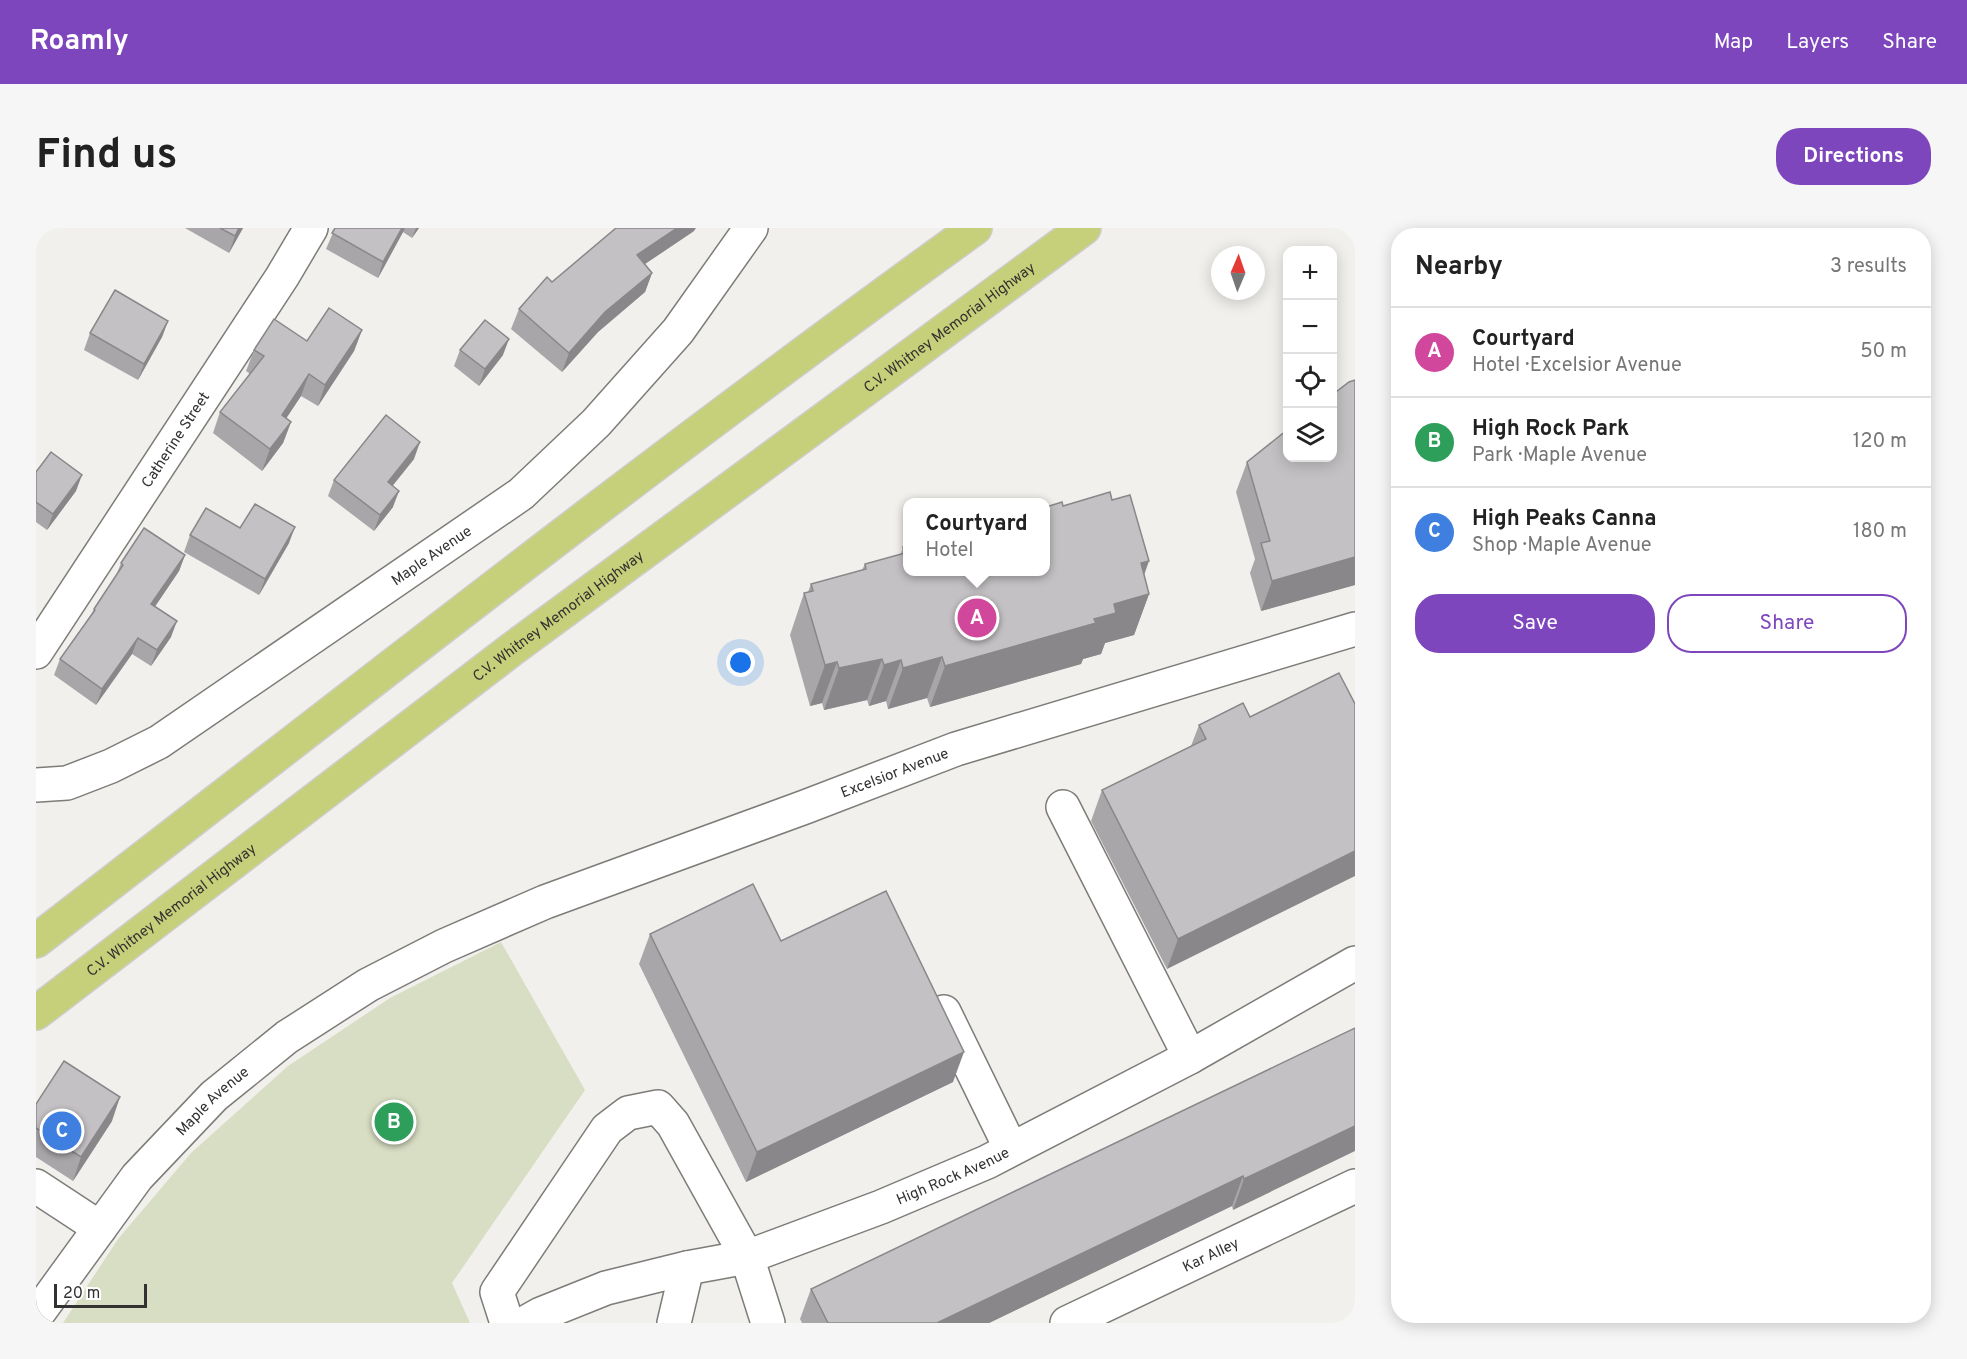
<!DOCTYPE html>
<html lang="en">
<head>
<meta charset="utf-8">
<style>
	:root { --surface:#fff; --page:#f6f6f6; --text:#222; --muted:#767676; --line:#e0e0e0; --accent:#7e46bd }
	body { margin:0; font-family:Overpass,sans-serif; background:var(--page); color:var(--text) }
	.controls { position:absolute; right:18px; top:18px; display:grid; overflow:hidden; border-radius:12px; box-shadow:0 3px 15px #0003 }
	.controls button { width:54px; height:54px; display:grid; place-items:center; padding:0; border:0; border-bottom:2px solid var(--line); background:var(--surface); color:var(--text); font:30px sans-serif }
	.compass { position:absolute; left:1175px; top:18px; width:54px; height:54px; border-radius:50%; background:var(--surface); box-shadow:0 3px 15px #0003; rotate:2deg }
	.scale { position:absolute; left:18px; bottom:15px; width:93px; box-sizing:border-box; padding-left:6px; border:3px solid #333231; border-top:0; font-size:16px; line-height:21px; white-space:nowrap; color:#333231; -webkit-text-stroke:4px #fff; paint-order:stroke }
	.you { position:absolute; left:705px; top:435px; width:21px; height:21px; margin:-15px; border:4px solid #fff; border-radius:50%; background:#1a73e8; box-shadow:0 0 0 9px #1a73e833 }
	.badge { display:grid; place-items:center; width:39px; height:39px; border-radius:50%; background:var(--accent); color:#fff; font-size:20px; font-weight:700 }
	.pin { position:absolute; translate:-50% -50%; border:3px solid #fff; box-shadow:0 2px 6px #0006 }
	.popup { position:absolute; left:867px; top:270px; width:147px; height:78px; box-sizing:border-box; display:grid; place-content:center; border-radius:12px; background:var(--surface); filter:drop-shadow(0 2px 4px #0005); font-size:20px; white-space:nowrap; color:var(--muted) }
	.popup b { font-size:22px; color:var(--text) }
	.popup::after { content:''; position:absolute; left:50%; top:100%; margin-left:-12px; border:12px solid transparent; border-top-color:var(--surface) }
	.list { margin:0; padding:0; list-style:none }
	h2 { display:flex; justify-content:space-between; align-items:center; height:78px; margin:0; padding:0 24px; font-size:26px }
	h2 small { font-size:20px; font-weight:400; color:var(--muted) }
	.list li { display:grid; grid-template-columns:39px 1fr auto; gap:18px; align-items:center; box-sizing:border-box; height:90px; padding:0 24px; border-top:2px solid var(--line) }
	.list b { display:block; font-size:22px; white-space:nowrap }
	.list p { margin:0; font-size:20px; white-space:nowrap; color:var(--muted) }
	.list em { font-size:20px; font-style:normal; color:var(--muted) }
	.actions { display:flex; gap:12px; padding:18px 24px }
	.actions a { flex:1; padding:14px 0; border:2px solid var(--accent); border-radius:24px; text-align:center; font-size:21px; color:var(--accent) }
	.actions .main { background:var(--accent); color:#fff }
	.icon { flex:none; width:33px; height:33px; fill:none; stroke:currentColor; stroke-width:2; stroke-linecap:round; stroke-linejoin:round }
	.map { position:relative; flex:none; width:1319px; height:1095px; overflow:hidden; border-radius:24px }
	header { display:flex; align-items:center; gap:36px; box-sizing:border-box; height:84px; padding:0 30px; background:var(--accent); color:#fff }
	header strong { font-size:28px }
	nav { display:flex; gap:33px; margin-inline-start:auto; font-size:21px }
	.intro { display:flex; align-items:center; justify-content:space-between; box-sizing:border-box; height:144px; padding:0 36px }
	h1 { margin:0; font-size:42px }
	.button { padding:15px 27px; border-radius:24px; background:var(--accent); color:#fff; font-size:21px; font-weight:700 }
	main { display:flex; gap:36px; padding:0 36px }
	aside { flex:1; background:var(--surface); border-radius:24px; box-shadow:0 3px 15px #0003 }
	.map>svg:first-child { display:block }
</style>
</head>
<body>
<header>
<strong>Roamly</strong>
<nav><a>Map</a><a>Layers</a><a>Share</a></nav>
</header>
<div class="intro"><h1>Find us</h1><a class="button">Directions</a></div>
<main>
<div class="map">
<svg width="1319" height="1095" viewBox="0 0 1319 1095">
	<rect width="100%" height="100%" fill="#f1f0ec"/>
	<!-- green -->
	<path fill="#d8dec3" d="M 465,714 L 549,862 L 416,1055 L 434,1095 L 27,1095 L 82,1011 L 155,925 L 252,838 L 354,770 Z"/>
	<g fill="none" stroke-linecap="round" stroke-linejoin="round">
		<defs>
			<g id="minor">
				<path id="s1" d="M 0,424 L 246,49 L 275,0"/>
				<path id="s2" d="M 0,557 L 31,555 L 75,538 L 123,514 L 485,266 L 560,195 L 642,103 L 715,0"/>
				<path d="M 1027,579 L 1154,829"/>
				<path d="M 908,784 L 975,921"/>
				<path d="M 0,958 L 64,1000"/>
				<path id="s3" d="M 0,1088 L 101,949 L 178,868 L 251,809 L 332,757 L 408,718 L 509,674 L 769,579 L 920,521 L 1319,401"/>
				<path d="M 471,1095 L 461,1064 L 571,901 L 592,885 L 622,879 L 637,896 L 711,1029 L 732,1095"/>
				<path id="s4" d="M 489,1095 L 505,1086 L 570,1060 L 651,1040 L 711,1029 L 845,979 L 951,934 L 1154,829 L 1319,735"/>
				<path d="M 638,1095 L 651,1040"/>
				<path id="s5" d="M 1031,1095 L 1319,958"/>
			</g>
			<g id="highway">
				<path d="M 0,713 C 311,473 620,230 939,0"/>
				<path id="s6" d="M 0,785 L 475,422 L 1048,0"/>
			</g>
		</defs>
		<!-- minor casing -->
		<use href="#minor" stroke="#7d7c79" stroke-width="36"/>
		<!-- highway casing -->
		<use href="#highway" stroke="#cecece" stroke-width="36"/>
		<!-- minor -->
		<use href="#minor" stroke="#fff" stroke-width="33"/>
		<!-- highway -->
		<use href="#highway" stroke="#c6cf79" stroke-width="33"/>
	</g>
	<!-- wall -->
	<g fill="#a9a6a9">
		<path d="M 149,0 L 207,0 L 193,25 Z"/>
		<path d="M 299,0 L 383,0 L 376,10 L 367,4 L 342,50 L 290,21 Z"/>
		<path d="M 658,3 L 609,36 L 616,45 L 609,64 L 562,104 L 526,144 L 475,101 L 483,81 L 516,54 Z"/>
		<path d="M 132,93 L 126,109 L 102,152 L 48,122 L 54,105 Z"/>
		<path d="M 326,102 L 318,123 L 282,178 L 265,168 L 250,190 L 255,194 L 247,215 L 226,243 L 177,205 L 184,184 L 214,146 L 210,143 L 218,122 L 271,113 Z"/>
		<path d="M 424,122 L 467,127 L 443,158 L 418,138 Z"/>
		<path d="M 1319,152 L 1319,357 L 1225,383 L 1214,345 L 1219,331 L 1200,264 L 1211,234 Z"/>
		<path d="M 378,231 L 356,258 L 357,279 L 338,303 L 292,268 L 298,252 Z"/>
		<path d="M 0,244 L 40,263 L 11,302 L 0,294 Z"/>
		<path d="M 1076,272 L 1108,347 L 1113,366 L 1098,407 L 1069,415 L 1065,426 L 1047,431 L 1045,436 L 894,479 L 891,470 L 852,481 L 850,473 L 833,478 L 831,472 L 788,482 L 786,475 L 774,478 L 754,407 L 768,365 L 772,364 L 775,356 L 826,342 L 829,336 L 865,326 L 867,319 L 1027,278 Z"/>
		<path d="M 204,300 L 253,315 L 223,367 L 148,324 L 154,307 Z"/>
		<path d="M 149,327 L 143,343 L 119,378 L 135,409 L 115,438 L 96,426 L 60,477 L 18,447 L 24,431 L 55,387 L 58,381 L 80,348 L 85,335 Z"/>
		<path d="M 1303,445 L 1131,741 L 1055,593 L 1066,562 L 1155,518 L 1163,497 L 1214,489 Z"/>
		<path d="M 614,706 L 745,713 L 917,854 L 710,954 L 603,736 Z"/>
		<path d="M 1319,800 L 1197,982 L 1196,978 L 953,1095 L 766,1095 L 764,1091 L 775,1061 Z"/>
		<path d="M 0,876 L 76,893 L 37,953 L 0,929 Z"/>
	</g>
	<!-- shaded-wall -->
	<g fill="#898789">
		<path d="M 203,0 L 207,0 L 193,25 L 199,8 Z"/>
		<path d="M 366,0 L 369,0 L 367,4 L 342,50 L 347,34 Z"/>
		<path d="M 380,0 L 383,0 L 376,10 Z"/>
		<path d="M 641,0 L 660,0 L 658,3 L 594,46 L 601,27 Z"/>
		<path d="M 616,45 L 609,64 L 562,104 L 526,144 L 533,125 L 569,84 Z"/>
		<path d="M 132,93 L 126,109 L 102,152 L 108,136 Z"/>
		<path d="M 326,102 L 318,123 L 282,178 L 289,157 Z"/>
		<path d="M 473,111 L 467,127 L 443,158 L 449,141 Z"/>
		<path d="M 273,146 L 265,168 L 238,209 L 246,187 Z"/>
		<path d="M 255,194 L 247,215 L 226,243 L 234,221 Z"/>
		<path d="M 384,214 L 378,231 L 346,271 L 352,254 Z"/>
		<path d="M 46,247 L 40,263 L 11,302 L 17,286 Z"/>
		<path d="M 363,263 L 357,279 L 338,303 L 344,287 Z"/>
		<path d="M 259,299 L 253,315 L 223,367 L 229,351 Z"/>
		<path d="M 149,327 L 143,343 L 110,392 L 115,376 Z"/>
		<path d="M 1319,329 L 1319,357 L 1225,383 L 1236,353 Z"/>
		<path d="M 1113,333 L 1100,370 L 1113,366 L 1098,407 L 1069,415 L 1065,426 L 1047,431 L 1045,436 L 894,479 L 909,438 L 1058,391 L 1078,376 L 1105,335 Z"/>
		<path d="M 141,393 L 135,409 L 115,438 L 121,422 Z"/>
		<path d="M 102,410 L 96,426 L 60,477 L 66,461 Z"/>
		<path d="M 906,429 L 891,470 L 852,481 L 867,440 Z"/>
		<path d="M 846,431 L 831,472 L 788,482 L 803,440 Z"/>
		<path d="M 865,432 L 850,473 L 833,478 L 848,437 Z"/>
		<path d="M 801,434 L 786,475 L 774,478 L 789,437 Z"/>
		<path d="M 1319,623 L 1319,648 L 1131,741 L 1142,711 Z"/>
		<path d="M 928,824 L 917,854 L 710,954 L 721,924 Z"/>
		<path d="M 84,869 L 76,893 L 37,953 L 45,929 Z"/>
		<path d="M 1319,898 L 1319,923 L 1197,982 L 1208,951 Z"/>
		<path d="M 1207,948 L 1196,978 L 953,1095 L 901,1095 Z"/>
	</g>
	<!-- building -->
	<g fill="#c4c1c4" stroke="#898789" stroke-width="1.5">
		<path d="M 184,0 L 203,0 L 199,8 Z"/>
		<path d="M 299,0 L 366,0 L 347,34 L 296,5 Z"/>
		<path d="M 580,0 L 641,0 L 601,27 L 616,45 L 569,84 L 533,125 L 483,81 L 511,49 L 516,54 Z"/>
		<path d="M 79,62 L 132,93 L 108,136 L 54,105 Z"/>
		<path d="M 293,80 L 326,102 L 289,157 L 273,146 L 246,187 L 255,194 L 234,221 L 184,184 L 228,128 L 218,122 L 238,91 L 271,113 Z"/>
		<path d="M 449,92 L 473,111 L 449,141 L 424,122 Z"/>
		<path d="M 1319,152 L 1319,329 L 1236,353 L 1225,315 L 1234,313 L 1211,234 L 1251,202 L 1251,230 L 1296,230 L 1296,167 L 1313,154 Z"/>
		<path d="M 350,187 L 384,214 L 352,254 L 363,263 L 344,287 L 298,252 Z"/>
		<path d="M 15,224 L 46,247 L 17,286 L 0,274 L 0,244 Z"/>
		<path d="M 1074,264 L 1076,272 L 1094,267 L 1113,333 L 1105,335 L 1113,366 L 1078,376 L 1080,385 L 1058,391 L 1060,395 L 909,438 L 906,429 L 867,440 L 865,432 L 848,437 L 846,431 L 803,440 L 801,434 L 789,437 L 768,365 L 777,363 L 775,356 L 830,341 L 829,336 L 869,325 L 867,319 L 872,318 L 872,344 L 1010,344 L 1010,279 L 1026,274 L 1027,278 Z"/>
		<path d="M 219,276 L 259,299 L 229,351 L 154,307 L 170,280 L 204,300 Z"/>
		<path d="M 108,300 L 149,327 L 115,376 L 141,393 L 121,422 L 102,410 L 66,461 L 24,431 L 59,382 L 58,381 L 87,337 L 85,335 Z"/>
		<path d="M 1303,445 L 1319,476 L 1319,623 L 1142,711 L 1066,562 L 1170,511 L 1163,497 L 1207,475 L 1214,489 Z"/>
		<path d="M 717,656 L 745,713 L 850,663 L 928,824 L 721,924 L 614,706 Z"/>
		<path d="M 1319,800 L 1319,898 L 1208,951 L 1207,948 L 901,1095 L 792,1095 L 775,1061 Z"/>
		<path d="M 28,833 L 84,869 L 45,929 L 0,900 L 0,876 Z"/>
	</g>
	<g text-anchor="middle" stroke-width="5" stroke-linejoin="round" paint-order="stroke">
		<!-- street labels -->
		<g font-size="15" fill="#333231" stroke="#fff">
			<text dy="5" stroke="none"><textPath href="#s6" startOffset="1142">C.V. Whitney Memorial Highway</textPath></text>
			<text dy="5" stroke="none"><textPath href="#s1" startOffset="254">Catherine Street</textPath></text>
			<text dy="5" stroke="none"><textPath href="#s2" startOffset="462">Maple Avenue</textPath></text>
			<text dy="5" stroke="none"><textPath href="#s6" startOffset="656">C.V. Whitney Memorial Highway</textPath></text>
			<text dy="5" stroke="none"><textPath href="#s3" startOffset="1042">Excelsior Avenue</textPath></text>
			<text dy="5" stroke="none"><textPath href="#s6" startOffset="170">C.V. Whitney Memorial Highway</textPath></text>
			<text dy="5" stroke="none"><textPath href="#s3" startOffset="279">Maple Avenue</textPath></text>
			<text dy="5" stroke="none"><textPath href="#s4" startOffset="454">High Rock Avenue</textPath></text>
			<text dy="5" stroke="none"><textPath href="#s5" startOffset="159">Kar Alley</textPath></text>
		</g>
	</g>
</svg>
<div class="controls">
<button>+</button>
<button>−</button>
<button><svg class="icon" aria-label="locate" viewBox="0 0 24 24"><circle cx="12" cy="12" r="6"/><path d="M12 2v4M12 18v4M2 12h4M18 12h4"/></svg></button>
<button><svg class="icon" aria-label="layers" viewBox="0 0 24 24"><path d="M12 4l9 5-9 5-9-5zM3 14l9 5 9-5"/></svg></button>
</div>
<svg class="compass" viewBox="-18 -18 36 36"><path d="M0-13l5 13h-10z" fill="#e53935"/><path d="M0 13l5-13h-10z" fill="#767676"/></svg>
<div class="scale">20 m</div>
<div class="you"></div>
<div class="pin badge" style="left:941px;top:390px;background:#d1479c">A</div>
<div class="popup"><b>Courtyard</b>Hotel</div>
<div class="pin badge" style="left:358px;top:894px;background:#2e9e5b">B</div>
<div class="pin badge" style="left:26px;top:903px;background:#3f7fe0">C</div>
</div>
<aside>
<h2>Nearby<small>3 results</small></h2>
<ul class="list">
<li><span class="badge" style="background:#d1479c">A</span><div><b>Courtyard</b><p>Hotel · Excelsior Avenue</p></div><em>50 m</em></li>
<li><span class="badge" style="background:#2e9e5b">B</span><div><b>High Rock Park</b><p>Park · Maple Avenue</p></div><em>120 m</em></li>
<li><span class="badge" style="background:#3f7fe0">C</span><div><b>High Peaks Canna</b><p>Shop · Maple Avenue</p></div><em>180 m</em></li>
</ul>
<div class="actions"><a class="main">Save</a><a>Share</a></div>
</aside>
</main>
</body>
</html>
